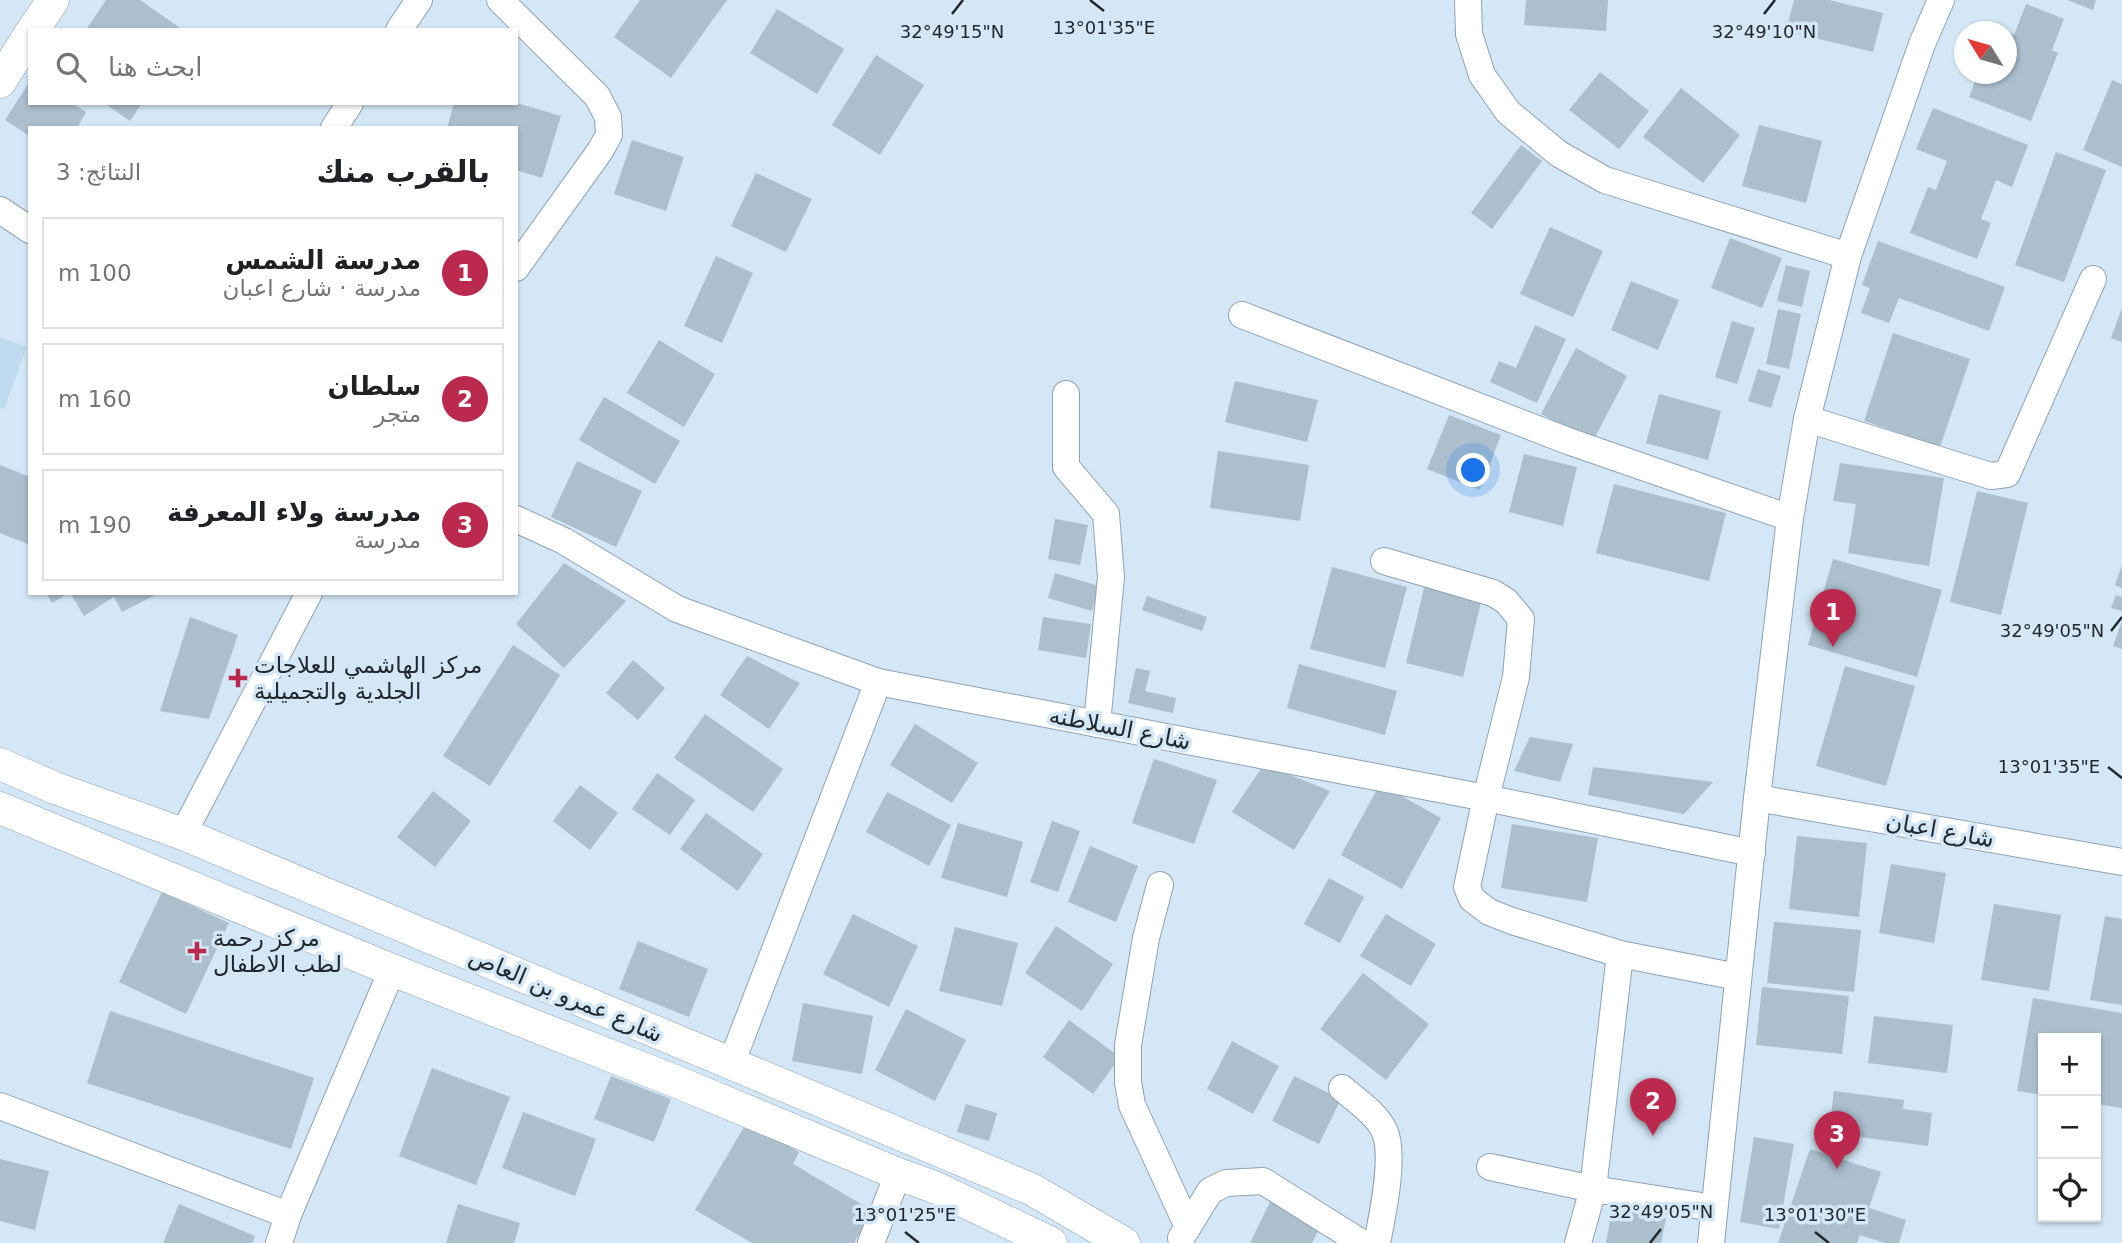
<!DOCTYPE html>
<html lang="ar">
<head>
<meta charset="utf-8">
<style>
	:root { --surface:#fff; --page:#f6f6f6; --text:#202124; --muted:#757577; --line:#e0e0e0; --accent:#bb2a4e }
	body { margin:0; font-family:"DejaVu Sans","Noto Naskh Arabic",sans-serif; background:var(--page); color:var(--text); direction:rtl }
	.controls { position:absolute; right:21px; bottom:21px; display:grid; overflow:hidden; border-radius:0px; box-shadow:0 2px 5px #0004 }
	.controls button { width:63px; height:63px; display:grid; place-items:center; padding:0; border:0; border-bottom:2px solid var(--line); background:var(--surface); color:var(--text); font:35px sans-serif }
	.compass { position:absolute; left:1954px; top:21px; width:63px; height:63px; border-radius:50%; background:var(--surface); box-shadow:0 2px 5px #0004; rotate:307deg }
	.you { position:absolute; left:1474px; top:471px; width:24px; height:24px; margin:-18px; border:5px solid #fff; border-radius:50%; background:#1a73e8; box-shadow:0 0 0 10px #1a73e833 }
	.badge { display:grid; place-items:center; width:46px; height:46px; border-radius:50%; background:var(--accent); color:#fff; font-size:23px; font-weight:700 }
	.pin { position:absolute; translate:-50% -58px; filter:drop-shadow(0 2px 4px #0008) }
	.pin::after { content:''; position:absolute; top:37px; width:24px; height:21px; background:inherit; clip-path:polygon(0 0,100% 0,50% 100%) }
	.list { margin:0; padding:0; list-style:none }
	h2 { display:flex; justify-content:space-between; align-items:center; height:91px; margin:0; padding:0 28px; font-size:30px }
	h2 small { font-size:23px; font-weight:400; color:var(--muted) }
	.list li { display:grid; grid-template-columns:46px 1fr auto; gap:21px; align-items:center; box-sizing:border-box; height:112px; margin:0 14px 14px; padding:0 14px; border:2px solid var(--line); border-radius:0px }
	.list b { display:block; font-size:26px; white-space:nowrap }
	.list p { margin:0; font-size:23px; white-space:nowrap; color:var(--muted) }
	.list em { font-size:23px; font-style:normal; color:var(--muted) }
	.icon { flex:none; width:38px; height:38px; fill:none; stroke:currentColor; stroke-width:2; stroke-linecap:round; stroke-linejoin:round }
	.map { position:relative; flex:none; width:2122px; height:1243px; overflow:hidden; direction:ltr }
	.search { position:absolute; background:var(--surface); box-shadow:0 2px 5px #0004; left:28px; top:28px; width:490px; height:77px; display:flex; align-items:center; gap:18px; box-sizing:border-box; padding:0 24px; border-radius:0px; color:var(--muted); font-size:26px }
	.panel { position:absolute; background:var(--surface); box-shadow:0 2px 5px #0004; left:28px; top:126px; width:490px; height:469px; border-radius:0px; direction:rtl }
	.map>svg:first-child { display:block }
</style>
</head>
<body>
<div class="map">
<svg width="2122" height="1243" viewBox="0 0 2122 1243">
	<rect width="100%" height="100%" fill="#d3e7f6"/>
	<!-- built -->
	<path fill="#c0dbef" d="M 0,337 L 27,347 L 4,409 L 0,407 Z"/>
	<!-- building -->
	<g fill="#abbfcd">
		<path d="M 106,0 L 140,0 L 183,30 L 86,30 Z"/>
		<path d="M 640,0 L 727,0 L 671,78 L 614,37 Z"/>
		<path d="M 1526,0 L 1608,0 L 1606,31 L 1524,25 Z"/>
		<path d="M 1794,0 L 1829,0 L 1883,13 L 1873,52 L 1786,31 Z"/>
		<path d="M 2067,0 L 2096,0 L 2093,10 Z"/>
		<path d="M 2026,4 L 2064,19 L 2052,50 L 2058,53 L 2031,121 L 1969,97 L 1978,74 L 2007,74 L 2007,32 L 2014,35 Z"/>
		<path d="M 777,9 L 844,49 L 817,94 L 750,53 Z"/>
		<path d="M 876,55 L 924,85 L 880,155 L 832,125 Z"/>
		<path d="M 1600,72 L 1649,111 L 1619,149 L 1569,110 Z"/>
		<path d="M 2112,80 L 2122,84 L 2122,167 L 2083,150 Z"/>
		<path d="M 30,81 L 30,103 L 72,103 L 86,112 L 77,128 L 30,128 L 30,136 L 5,120 Z"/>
		<path d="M 1681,88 L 1740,135 L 1703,183 L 1643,137 Z"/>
		<path d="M 104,103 L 142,103 L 130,121 Z"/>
		<path d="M 454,103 L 517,103 L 561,116 L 542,178 L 516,170 L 516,128 L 447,128 Z"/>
		<path d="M 1933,108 L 2028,145 L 2012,187 L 1996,180 L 1981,219 L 1991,223 L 1977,259 L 1910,233 L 1928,187 L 1936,190 L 1947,161 L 1916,149 Z"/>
		<path d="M 1759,125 L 1822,141 L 1806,203 L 1742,186 Z"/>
		<path d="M 632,140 L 684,157 L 666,211 L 614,194 Z"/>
		<path d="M 1521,145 L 1542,161 L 1492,229 L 1471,213 Z"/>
		<path d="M 2056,152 L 2106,170 L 2064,282 L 2015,265 Z"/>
		<path d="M 756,173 L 812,199 L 786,252 L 731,226 Z"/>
		<path d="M 1550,227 L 1603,251 L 1573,317 L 1520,294 Z"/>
		<path d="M 1730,238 L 1782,258 L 1762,308 L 1711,288 Z"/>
		<path d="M 1878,241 L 2005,287 L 1989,331 L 1899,298 L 1889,323 L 1861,313 L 1870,288 L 1862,285 Z"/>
		<path d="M 716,256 L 753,273 L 722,343 L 684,326 Z"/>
		<path d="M 1786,265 L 1810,271 L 1802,307 L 1777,301 Z"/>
		<path d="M 1631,281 L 1679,300 L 1658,350 L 1611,330 Z"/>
		<path d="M 2122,308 L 2122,342 L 2111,338 Z"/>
		<path d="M 1778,309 L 1801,314 L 1789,369 L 1766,364 Z"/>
		<path d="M 1732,321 L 1755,328 L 1737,384 L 1715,377 Z"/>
		<path d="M 1535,325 L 1566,339 L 1537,403 L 1490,382 L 1499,361 L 1516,368 Z"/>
		<path d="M 1893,333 L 1970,359 L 1940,447 L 1864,421 Z"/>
		<path d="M 659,340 L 715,374 L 684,427 L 627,393 Z"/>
		<path d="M 1576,348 L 1627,376 L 1593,441 L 1541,414 Z"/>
		<path d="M 1758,369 L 1781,376 L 1771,408 L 1748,401 Z"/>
		<path d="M 1235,381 L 1318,400 L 1307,442 L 1225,422 Z"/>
		<path d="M 1659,394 L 1721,411 L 1708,460 L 1646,443 Z"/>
		<path d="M 604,397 L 680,441 L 655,484 L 579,440 Z"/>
		<path d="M 1449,415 L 1501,435 L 1480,490 L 1427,469 Z"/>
		<path d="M 1218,451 L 1309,465 L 1300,521 L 1210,508 Z"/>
		<path d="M 1524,454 L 1577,467 L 1563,526 L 1509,512 Z"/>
		<path d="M 577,461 L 642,491 L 616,547 L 551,517 Z"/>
		<path d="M 1840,463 L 1944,478 L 1929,566 L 1848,553 L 1856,504 L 1833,501 Z"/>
		<path d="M 0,465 L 30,477 L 30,545 L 0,533 Z"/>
		<path d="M 1614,484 L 1726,513 L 1709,581 L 1596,553 Z"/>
		<path d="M 1977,491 L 2028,503 L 2001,615 L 1950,602 Z"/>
		<path d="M 1055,519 L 1088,525 L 1080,565 L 1048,559 Z"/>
		<path d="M 1833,559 L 1942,590 L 1917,677 L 1808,645 Z"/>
		<path d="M 564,563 L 626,601 L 564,668 L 516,624 Z"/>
		<path d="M 2122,565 L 2122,588 L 2115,585 Z"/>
		<path d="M 1332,567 L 1407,587 L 1385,668 L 1310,649 Z"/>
		<path d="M 1055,573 L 1099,586 L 1092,611 L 1048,598 Z"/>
		<path d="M 1426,580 L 1481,602 L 1463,677 L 1406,663 Z"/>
		<path d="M 46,593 L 69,593 L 52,603 Z"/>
		<path d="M 70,593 L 159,593 L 122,612 L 114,597 L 84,616 Z"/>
		<path d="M 2116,595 L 2122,597 L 2122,611 L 2111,608 Z"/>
		<path d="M 1147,596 L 1207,617 L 1202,631 L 1142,610 Z"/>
		<path d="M 190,617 L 238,635 L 209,719 L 160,711 Z"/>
		<path d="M 1043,617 L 1091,624 L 1086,658 L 1038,650 Z"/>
		<path d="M 2122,621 L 2122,649 L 2113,646 Z"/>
		<path d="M 513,645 L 560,675 L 490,786 L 443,756 Z"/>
		<path d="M 747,656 L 800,683 L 769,729 L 720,695 Z"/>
		<path d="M 633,660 L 665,688 L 638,720 L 606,693 Z"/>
		<path d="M 1299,664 L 1397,691 L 1385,735 L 1287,708 Z"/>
		<path d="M 1845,666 L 1915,686 L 1886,786 L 1816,766 Z"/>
		<path d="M 1136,668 L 1150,671 L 1145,691 L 1176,698 L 1173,713 L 1128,703 Z"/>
		<path d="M 705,714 L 783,769 L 753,812 L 674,758 Z"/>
		<path d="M 915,724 L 978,763 L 952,803 L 890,765 Z"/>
		<path d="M 1530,737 L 1573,744 L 1560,782 L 1514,771 Z"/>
		<path d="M 1154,759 L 1217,780 L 1194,844 L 1132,823 Z"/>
		<path d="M 1264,764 L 1330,791 L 1294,850 L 1232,812 Z"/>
		<path d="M 1593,767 L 1713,782 L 1684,814 L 1588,795 Z"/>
		<path d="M 657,773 L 695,800 L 670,835 L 632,809 Z"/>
		<path d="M 1380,784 L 1441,818 L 1402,889 L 1341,855 Z"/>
		<path d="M 580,785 L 618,813 L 590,850 L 553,821 Z"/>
		<path d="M 433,791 L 471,821 L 435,867 L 397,837 Z"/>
		<path d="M 887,792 L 951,825 L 929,866 L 866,832 Z"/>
		<path d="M 706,813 L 763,854 L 738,891 L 680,849 Z"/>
		<path d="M 1052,821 L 1080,831 L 1058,892 L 1030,882 Z"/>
		<path d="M 958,823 L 1023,842 L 1007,897 L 941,878 Z"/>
		<path d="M 1512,824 L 1598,838 L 1587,902 L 1501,888 Z"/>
		<path d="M 1797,836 L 1867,843 L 1859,917 L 1789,909 Z"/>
		<path d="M 1090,846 L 1138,866 L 1116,922 L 1068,902 Z"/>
		<path d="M 1891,864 L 1946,873 L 1934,943 L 1879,933 Z"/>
		<path d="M 1329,878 L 1364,897 L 1340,943 L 1304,924 Z"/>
		<path d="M 162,892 L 229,923 L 186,1014 L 119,982 Z"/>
		<path d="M 1994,904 L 2061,915 L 2049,991 L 1981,980 Z"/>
		<path d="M 853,914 L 918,946 L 889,1007 L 823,974 Z"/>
		<path d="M 1386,914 L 1436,944 L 1411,986 L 1360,956 Z"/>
		<path d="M 2105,916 L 2122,919 L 2122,1005 L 2090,1000 Z"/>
		<path d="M 1774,922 L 1861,930 L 1854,992 L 1767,983 Z"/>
		<path d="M 1056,926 L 1113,964 L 1082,1011 L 1025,973 Z"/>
		<path d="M 955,927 L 1018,943 L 1002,1006 L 939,991 Z"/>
		<path d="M 638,941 L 708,969 L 689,1017 L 619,989 Z"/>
		<path d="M 1363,973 L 1429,1024 L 1386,1080 L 1320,1029 Z"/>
		<path d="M 1762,987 L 1849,996 L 1842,1054 L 1756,1045 Z"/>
		<path d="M 2033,998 L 2122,1013 L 2122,1108 L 2096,1104 L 2096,1038 L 2043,1038 L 2043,1095 L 2017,1091 Z"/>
		<path d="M 803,1003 L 873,1016 L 862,1074 L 792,1061 Z"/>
		<path d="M 906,1009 L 966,1040 L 935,1101 L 875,1070 Z"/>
		<path d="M 110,1011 L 314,1078 L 291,1149 L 87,1083 Z"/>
		<path d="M 1874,1016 L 1953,1025 L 1947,1073 L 1868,1063 Z"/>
		<path d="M 1069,1020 L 1120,1057 L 1093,1094 L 1043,1057 Z"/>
		<path d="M 1232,1041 L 1279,1066 L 1253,1114 L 1207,1089 Z"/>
		<path d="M 432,1068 L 510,1097 L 476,1185 L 399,1156 Z"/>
		<path d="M 611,1076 L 671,1099 L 654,1142 L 594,1119 Z"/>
		<path d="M 1294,1076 L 1341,1099 L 1319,1144 L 1272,1121 Z"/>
		<path d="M 1834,1091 L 1904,1100 L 1903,1109 L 1932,1113 L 1928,1146 L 1829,1133 Z"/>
		<path d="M 966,1104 L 997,1113 L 989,1141 L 957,1132 Z"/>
		<path d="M 523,1112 L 596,1139 L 575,1196 L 502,1168 Z"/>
		<path d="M 747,1122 L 799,1152 L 793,1164 L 873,1211 L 854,1243 L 752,1243 L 695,1210 Z"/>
		<path d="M 1754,1137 L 1794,1144 L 1779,1229 L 1740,1222 Z"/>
		<path d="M 1810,1149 L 1881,1172 L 1869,1208 L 1906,1220 L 1899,1243 L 1885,1243 L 1860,1235 L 1857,1243 L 1778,1243 Z"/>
		<path d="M 0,1159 L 49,1171 L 35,1230 L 0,1221 Z"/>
		<path d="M 1270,1202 L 1320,1227 L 1312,1243 L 1250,1243 Z"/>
		<path d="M 179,1204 L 255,1236 L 252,1243 L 163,1243 Z"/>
		<path d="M 458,1204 L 520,1223 L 514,1243 L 446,1243 Z"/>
		<path d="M 1612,1209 L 1666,1218 L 1661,1243 L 1606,1243 Z"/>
	</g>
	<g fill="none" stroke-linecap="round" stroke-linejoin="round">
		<defs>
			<g id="minor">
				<path d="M 500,0 L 597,96 L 608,117 L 609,135 L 600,151 L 516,268"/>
				<path d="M 1468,0 L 1469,34 L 1482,75 L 1508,112 L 1559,154 L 1605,180 L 1848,256"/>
				<path d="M 399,30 L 419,0"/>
				<path d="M 334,128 L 350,103"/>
				<path d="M 0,210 L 30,230"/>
				<path d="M 1242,315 L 1568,441 L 1790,518"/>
				<path d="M 1066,394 L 1066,467 L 1106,514 L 1111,577 L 1097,724"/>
				<path d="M 1807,419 L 1991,476 L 2007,474 L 2093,279"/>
				<path d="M 516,519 L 564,541 L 677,609 L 878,682 L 1486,798 L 1752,853"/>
				<path d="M 1384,561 L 1493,593 L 1506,601 L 1521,619 L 1516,677 L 1486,798 L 1467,887 L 1472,899 L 1489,912 L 1512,921 L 1620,954 L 1738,977"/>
				<path d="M 1757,798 L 2122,862"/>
				<path d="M 183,834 L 309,593"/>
				<path d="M 1160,885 L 1146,938 L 1128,1045 L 1128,1082 L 1132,1105 L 1188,1227"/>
				<path d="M 731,1064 L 878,682"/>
				<path d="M 1342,1088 C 1355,1100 1376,1113 1384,1130 C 1396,1154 1382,1217 1377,1243"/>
				<path d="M 0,1106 L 288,1215"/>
				<path d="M 1490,1167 L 1593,1189 L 1714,1208"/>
				<path d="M 1181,1238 L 1210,1191 L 1226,1183 L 1263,1181 L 1362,1243"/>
				<path d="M 279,1243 L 288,1215 L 392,970"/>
				<path d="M 871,1243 L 898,1174"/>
				<path d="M 1578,1243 L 1593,1189 L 1620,954"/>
				<path d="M 1711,1243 L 1757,798 L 1790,518 L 1807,419 L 1848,256 L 1922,44 L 1941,0"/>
			</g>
			<g id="tertiary">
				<path d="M 33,30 L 53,0"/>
				<path d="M 0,82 L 30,34"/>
				<path d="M 0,764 L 55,788 L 183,834 L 1031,1189 L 1124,1243"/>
				<path d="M 0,808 L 392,970 L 675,1081 L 898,1174 L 934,1187 L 1051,1243"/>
			</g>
		</defs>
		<!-- minor casing -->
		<use href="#minor" stroke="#90a2b0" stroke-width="28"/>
		<!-- tertiary casing -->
		<use href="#tertiary" stroke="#90a2b0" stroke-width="33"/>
		<!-- minor -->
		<use href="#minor" stroke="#fff" stroke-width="26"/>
		<!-- tertiary -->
		<use href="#tertiary" stroke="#fff" stroke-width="32"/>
	</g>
	<!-- ticks -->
	<path fill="none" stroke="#21292e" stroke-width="2.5" d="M 1090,0 L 1104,11M 952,14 L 963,0M 1764,14 L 1775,0M 2111,631 L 2122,617M 2108,767 L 2122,778M 905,1232 L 919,1243M 1815,1232 L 1829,1243M 1650,1243 L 1661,1229"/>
	<!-- markers -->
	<g fill="#bb2a4e" stroke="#d3e7f6" stroke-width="2.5">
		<path d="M234.5 667.5h7v7h7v7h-7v7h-7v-7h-7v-7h7z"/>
		<path d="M193.5 940.5h7v7h7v7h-7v7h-7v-7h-7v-7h7z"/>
	</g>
	<g text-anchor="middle" stroke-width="7" stroke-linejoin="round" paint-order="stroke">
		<!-- poi labels -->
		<g font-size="23" fill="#21292e" stroke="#d3e7f6" text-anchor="start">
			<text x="254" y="673">مركز الهاشمي للعلاجات<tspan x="254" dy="26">الجلدية والتجميلية</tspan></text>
			<text x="213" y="946">مركز رحمة<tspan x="213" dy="26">لطب الاطفال</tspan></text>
		</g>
		<!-- street labels -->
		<g font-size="23" fill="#21292e" stroke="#d3e7f6">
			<text transform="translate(1120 728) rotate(11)" y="8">شارع السلاطنه</text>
			<text transform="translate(1940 830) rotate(10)" y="8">شارع اعبان</text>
			<text transform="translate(566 995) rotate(23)" y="8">شارع عمرو بن العاص</text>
		</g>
	</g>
	<g font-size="18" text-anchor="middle" fill="#21292e" stroke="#d3e7f6" stroke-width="7" stroke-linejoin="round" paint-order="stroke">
		<text x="1104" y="34">13°01'35"E</text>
		<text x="952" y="38">32°49'15"N</text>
		<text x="1764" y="38">32°49'10"N</text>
		<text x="2052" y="637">32°49'05"N</text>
		<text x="2049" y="773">13°01'35"E</text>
		<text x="1661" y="1218">32°49'05"N</text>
		<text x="905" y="1221">13°01'25"E</text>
		<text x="1815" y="1221">13°01'30"E</text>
	</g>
</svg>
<div class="controls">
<button>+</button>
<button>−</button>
<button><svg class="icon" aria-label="locate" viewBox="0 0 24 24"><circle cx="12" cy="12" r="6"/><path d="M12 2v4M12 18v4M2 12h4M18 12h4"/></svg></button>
</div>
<svg class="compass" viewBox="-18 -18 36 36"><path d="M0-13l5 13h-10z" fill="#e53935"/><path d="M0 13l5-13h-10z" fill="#757577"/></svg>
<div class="you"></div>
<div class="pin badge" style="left:1833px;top:647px">1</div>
<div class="pin badge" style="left:1653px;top:1136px">2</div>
<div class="pin badge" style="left:1837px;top:1169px">3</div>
<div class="search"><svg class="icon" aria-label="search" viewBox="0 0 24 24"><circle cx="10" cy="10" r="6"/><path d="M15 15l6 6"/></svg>ابحث هنا</div>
<section class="panel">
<h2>بالقرب منك<small>النتائج: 3</small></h2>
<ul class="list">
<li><span class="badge">1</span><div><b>مدرسة الشمس</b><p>مدرسة · شارع اعبان</p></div><em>100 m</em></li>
<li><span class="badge">2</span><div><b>سلطان</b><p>متجر</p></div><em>160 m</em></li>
<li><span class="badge">3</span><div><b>مدرسة ولاء المعرفة</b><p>مدرسة</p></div><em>190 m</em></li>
</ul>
</section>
</div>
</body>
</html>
